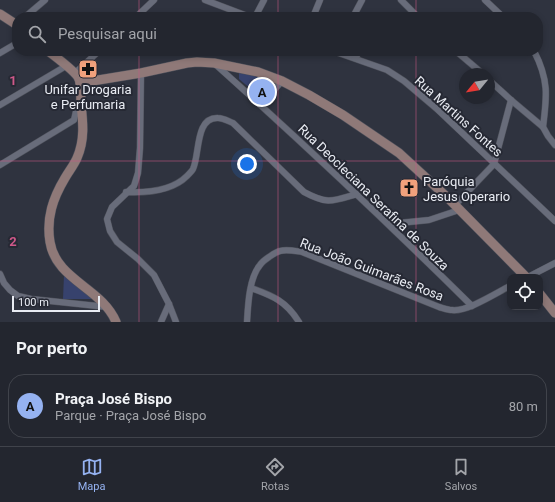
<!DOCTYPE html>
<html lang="pt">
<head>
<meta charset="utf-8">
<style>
	:root { --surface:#23262f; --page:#2b2e37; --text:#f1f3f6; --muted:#a3a5aa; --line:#40434b; --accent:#95b2f1 }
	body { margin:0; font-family:Roboto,sans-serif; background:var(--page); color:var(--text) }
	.controls { position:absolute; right:12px; bottom:12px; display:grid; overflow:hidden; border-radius:8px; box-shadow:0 2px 6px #0003 }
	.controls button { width:36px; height:36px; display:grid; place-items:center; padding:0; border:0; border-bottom:1px solid var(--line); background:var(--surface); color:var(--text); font:20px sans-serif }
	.compass { position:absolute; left:459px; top:68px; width:36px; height:36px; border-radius:50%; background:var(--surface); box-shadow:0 2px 6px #0003; rotate:240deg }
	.scale { position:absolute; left:12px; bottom:10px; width:88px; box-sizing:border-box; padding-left:4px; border:2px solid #e9ecf3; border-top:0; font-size:11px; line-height:14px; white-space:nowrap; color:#e9ecf3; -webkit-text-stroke:3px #262934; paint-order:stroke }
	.you { position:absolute; left:247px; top:164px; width:14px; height:14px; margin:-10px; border:3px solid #fff; border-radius:50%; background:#1a73e8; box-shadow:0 0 0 6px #1a73e833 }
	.badge { display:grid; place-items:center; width:26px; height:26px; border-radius:50%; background:var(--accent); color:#111; font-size:13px; font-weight:700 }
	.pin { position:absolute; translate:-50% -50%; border:2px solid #fff; box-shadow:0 1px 4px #0006 }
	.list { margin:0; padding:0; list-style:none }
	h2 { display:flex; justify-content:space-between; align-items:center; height:52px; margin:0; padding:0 16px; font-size:17px }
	h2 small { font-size:13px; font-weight:400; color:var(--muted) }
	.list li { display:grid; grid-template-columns:26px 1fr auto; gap:12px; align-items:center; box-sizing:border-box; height:64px; margin:0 8px 8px; padding:0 8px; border:1px solid var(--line); border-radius:16px }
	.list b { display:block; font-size:15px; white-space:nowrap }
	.list p { margin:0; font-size:13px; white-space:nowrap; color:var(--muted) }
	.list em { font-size:13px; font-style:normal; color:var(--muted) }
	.icon { flex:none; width:22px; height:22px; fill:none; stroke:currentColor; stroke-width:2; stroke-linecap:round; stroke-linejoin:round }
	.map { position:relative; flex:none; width:555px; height:322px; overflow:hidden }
	.search { position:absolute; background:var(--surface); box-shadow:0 2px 6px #0003; left:12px; right:12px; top:12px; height:44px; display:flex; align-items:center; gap:10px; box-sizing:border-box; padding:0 14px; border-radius:16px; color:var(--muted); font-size:15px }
	.sheet { height:124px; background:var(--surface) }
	nav { display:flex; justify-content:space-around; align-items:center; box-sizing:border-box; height:56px; border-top:1px solid var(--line); background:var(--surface); font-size:11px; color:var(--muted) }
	nav a { display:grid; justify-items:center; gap:2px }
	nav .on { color:var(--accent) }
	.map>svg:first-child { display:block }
</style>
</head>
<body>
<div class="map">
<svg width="555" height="322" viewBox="0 0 555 322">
	<rect width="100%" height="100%" fill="#2f333f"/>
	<!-- green -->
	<g fill="#37426d">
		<path d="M 239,72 C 253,75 264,78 276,85 L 263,99 L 239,79 Z"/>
		<path d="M 64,275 L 94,299 L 63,299 Z"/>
	</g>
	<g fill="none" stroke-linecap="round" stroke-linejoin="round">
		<defs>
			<g id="minor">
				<path d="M 205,0 L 250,17"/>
				<path d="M 401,0 L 418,17"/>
				<path d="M 485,0 L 503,17"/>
				<path d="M 25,17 L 45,0"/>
				<path d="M 136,17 L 154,0"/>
				<path d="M 255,17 L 264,0"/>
				<path d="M 313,17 L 320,0"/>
				<path d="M 353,17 L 362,0"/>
				<path d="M 333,51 L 387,70 L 404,81 L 437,109 L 555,221"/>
				<path d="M 456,51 L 483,74"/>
				<path d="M 534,51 C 549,80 547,96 543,127"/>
				<path d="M 0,53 L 17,43"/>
				<path d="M 355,58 L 360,51"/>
				<path d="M 215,64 C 303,143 388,223 472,306"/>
				<path d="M 75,73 L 99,51"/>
				<path d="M 141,73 L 140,148 L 138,173 L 134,186 L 112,207 L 107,219 L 110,231 L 117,242 L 138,259 L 154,275 L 169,304 L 176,322"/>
				<path d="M 489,80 L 511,100 L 543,127 L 548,136 L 555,145"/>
				<path d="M 0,105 L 66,66"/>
				<path d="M 261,105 L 282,81"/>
				<path d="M 0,165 L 74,120 L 77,107 L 81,101"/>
				<path d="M 126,192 C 147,193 172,191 187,176 C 189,174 192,171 193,169 C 200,154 195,117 218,118 C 223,118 228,121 233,123 L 304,192 C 328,205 333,201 357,194"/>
				<path d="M 455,205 L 494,164 L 511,100"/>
				<path d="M 389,224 L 429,220 L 459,210"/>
				<path d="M 0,274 L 4,283 L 10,290 L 18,296 L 31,299 L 107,307"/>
				<path d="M 528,277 L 555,263"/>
				<path d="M 251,288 C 273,296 286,301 299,322"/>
				<path d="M 161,322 L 169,304"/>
				<path d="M 247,322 C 248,305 249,278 260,265 C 262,262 266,259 269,257 C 272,255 276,252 280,251 C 287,249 295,251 302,252 L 439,307 C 443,308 448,310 452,310 C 467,312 496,293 510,286"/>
			</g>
			<g id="secondary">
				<path d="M 0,14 L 17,25"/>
				<path d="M 48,51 C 56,57 73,70 78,77 C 83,86 80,95 81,104 C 83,122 85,140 77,158 C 74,165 69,171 65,178 C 53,198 46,218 50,242 C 56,280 102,288 116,322"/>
				<path d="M 80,83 L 141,73 L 187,63 L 197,62 L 214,63 L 258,72 L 282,81 L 309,95 L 343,115 L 399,153 L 448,198 L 526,277"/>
				<path d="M 540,294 L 555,313"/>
			</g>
		</defs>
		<!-- minor casing -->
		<use href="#minor" stroke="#4e515b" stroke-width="7"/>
		<!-- secondary casing -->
		<use href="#secondary" stroke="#4e515b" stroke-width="10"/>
		<!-- minor -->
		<use href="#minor" stroke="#686c7a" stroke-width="6"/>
		<!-- secondary -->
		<use href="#secondary" stroke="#8f7978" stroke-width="9"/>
	</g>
	<!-- grid -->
	<path fill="none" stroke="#ce5889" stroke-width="1" stroke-opacity="0.55" d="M 139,0 L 139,17M 278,0 L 278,17M 416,0 L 416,17M 139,51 L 139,322M 278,51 L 278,322M 416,51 L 416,322M 0,161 L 555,161"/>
	<!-- icons -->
	<defs>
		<symbol id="pharmacy-square" viewBox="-11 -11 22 22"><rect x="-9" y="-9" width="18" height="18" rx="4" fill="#f1a17c" stroke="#262934"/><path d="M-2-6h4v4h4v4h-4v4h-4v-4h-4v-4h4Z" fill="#111"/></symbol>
		<symbol id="church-square" viewBox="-11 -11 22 22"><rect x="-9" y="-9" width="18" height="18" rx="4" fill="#f1a17c" stroke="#262934"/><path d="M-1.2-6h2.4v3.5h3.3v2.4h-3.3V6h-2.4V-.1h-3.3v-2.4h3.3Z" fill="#111"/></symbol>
	</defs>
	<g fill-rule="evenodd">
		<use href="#pharmacy-square" x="77" y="58" width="22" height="22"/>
		<use href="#church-square" x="398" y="177" width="22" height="22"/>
	</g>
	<g text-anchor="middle" stroke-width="4" stroke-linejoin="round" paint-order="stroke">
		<!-- poi labels -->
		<g font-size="13" fill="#e9ecf3" stroke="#262934">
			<text x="88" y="94">Unifar Drogaria<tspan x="88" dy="15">e Perfumaria</tspan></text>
			<text x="423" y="186" text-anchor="start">Paróquia<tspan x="423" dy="15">Jesus Operario</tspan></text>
		</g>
		<!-- street labels -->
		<g font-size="13" fill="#e9ecf3" stroke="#262934">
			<text transform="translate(459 116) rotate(42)" y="5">Rua Martins Fontes</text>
			<text transform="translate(374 197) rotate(44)" y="5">Rua Deocleciana Serafina de Souza</text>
			<text transform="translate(372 269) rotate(21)" y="5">Rua João Guimarães Rosa</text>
		</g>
	</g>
	<g font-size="13" text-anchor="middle" font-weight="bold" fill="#ce5889" stroke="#262934" stroke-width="4" stroke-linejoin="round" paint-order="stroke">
		<text x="13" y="85">1</text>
		<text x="13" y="246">2</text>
	</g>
</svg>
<div class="controls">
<button><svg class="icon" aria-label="locate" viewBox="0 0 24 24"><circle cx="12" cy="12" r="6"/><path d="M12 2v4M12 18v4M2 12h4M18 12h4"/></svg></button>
</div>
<svg class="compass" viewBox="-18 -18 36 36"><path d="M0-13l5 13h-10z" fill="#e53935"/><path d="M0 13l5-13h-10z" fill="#a3a5aa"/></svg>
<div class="scale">100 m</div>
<div class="you"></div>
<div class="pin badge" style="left:262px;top:92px">A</div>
<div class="search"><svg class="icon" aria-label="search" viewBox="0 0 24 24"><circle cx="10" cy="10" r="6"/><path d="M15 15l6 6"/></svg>Pesquisar aqui</div>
</div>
<section class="sheet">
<h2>Por perto<small></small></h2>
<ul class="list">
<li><span class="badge">A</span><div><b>Praça José Bispo</b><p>Parque · Praça José Bispo</p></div><em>80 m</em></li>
</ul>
</section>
<nav>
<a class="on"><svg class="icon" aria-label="map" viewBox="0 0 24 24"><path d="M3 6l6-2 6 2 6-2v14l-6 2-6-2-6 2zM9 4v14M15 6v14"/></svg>Mapa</a>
<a><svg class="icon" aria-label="directions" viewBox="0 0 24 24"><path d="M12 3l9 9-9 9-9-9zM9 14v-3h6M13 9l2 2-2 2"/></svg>Rotas</a>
<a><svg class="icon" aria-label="saved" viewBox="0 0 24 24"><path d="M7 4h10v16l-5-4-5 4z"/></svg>Salvos</a>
</nav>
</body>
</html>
